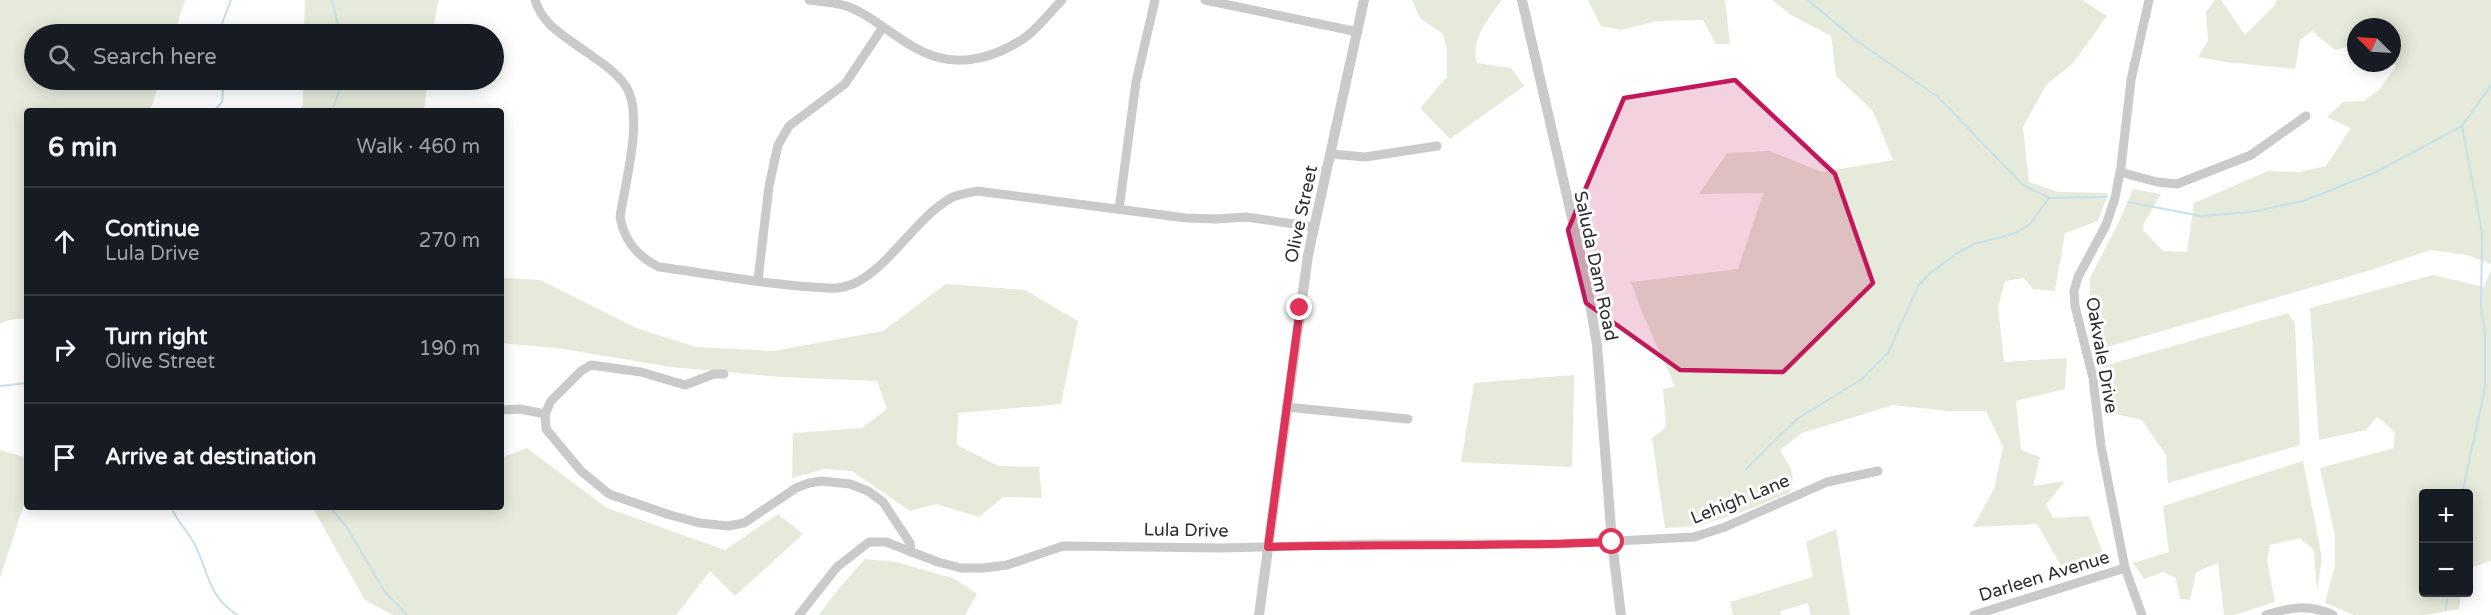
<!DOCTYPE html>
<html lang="en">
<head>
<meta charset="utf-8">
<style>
	:root { --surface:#171b24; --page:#242831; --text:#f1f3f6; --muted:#9ea1a6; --line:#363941 }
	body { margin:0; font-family:"Varela Round",sans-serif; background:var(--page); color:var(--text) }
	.controls { position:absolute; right:18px; bottom:18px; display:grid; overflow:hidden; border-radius:6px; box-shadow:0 3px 15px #0003 }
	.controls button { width:54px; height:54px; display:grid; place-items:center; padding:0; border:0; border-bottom:2px solid var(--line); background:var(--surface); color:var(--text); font:30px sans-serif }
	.compass { position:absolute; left:2347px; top:18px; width:54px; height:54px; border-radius:50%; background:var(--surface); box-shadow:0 3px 15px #0003; rotate:294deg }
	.stop { position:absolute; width:18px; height:18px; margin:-14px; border:4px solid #df3358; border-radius:50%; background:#fff }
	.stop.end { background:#df3358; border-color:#fff; box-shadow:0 2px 6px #0008 }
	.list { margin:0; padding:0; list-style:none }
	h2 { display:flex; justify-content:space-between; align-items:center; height:78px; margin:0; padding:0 24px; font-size:26px }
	h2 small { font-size:20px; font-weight:400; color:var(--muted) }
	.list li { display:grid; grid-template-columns:39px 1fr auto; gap:18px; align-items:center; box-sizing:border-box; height:108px; padding:0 24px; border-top:2px solid var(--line) }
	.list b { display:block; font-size:22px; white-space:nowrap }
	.list p { margin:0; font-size:20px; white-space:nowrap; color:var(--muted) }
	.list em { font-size:20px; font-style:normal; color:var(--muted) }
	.icon { flex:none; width:33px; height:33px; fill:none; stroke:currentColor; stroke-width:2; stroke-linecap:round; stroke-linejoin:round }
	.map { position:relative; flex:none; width:2491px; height:615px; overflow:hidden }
	.search { position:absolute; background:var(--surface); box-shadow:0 3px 15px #0003; left:24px; top:24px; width:480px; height:66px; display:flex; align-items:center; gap:15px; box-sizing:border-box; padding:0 21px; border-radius:33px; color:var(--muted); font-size:22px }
	.panel { position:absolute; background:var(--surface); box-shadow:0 3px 15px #0003; left:24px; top:108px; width:480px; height:402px; border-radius:6px }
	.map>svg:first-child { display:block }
</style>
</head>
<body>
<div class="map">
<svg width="2491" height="615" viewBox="0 0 2491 615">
	<rect width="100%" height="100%" fill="#fff"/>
	<!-- green -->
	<g fill="#e5eada">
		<path d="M 0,0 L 185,0 L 174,34 L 34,34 L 34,80 L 160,80 L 150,111 L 27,111 L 27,318 L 9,320 L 0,324 Z"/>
		<path d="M 305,0 L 438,0 L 433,34 L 304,34 Z"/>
		<path d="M 1412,0 L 1502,0 C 1488,19 1470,39 1477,63 L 1511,68 L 1524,86 L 1450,139 L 1420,108 L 1447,77 L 1447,50 L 1443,34 L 1420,18 Z"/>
		<path d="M 1588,0 L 1725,0 L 1730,44 L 1716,44 L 1703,20 L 1657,21 L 1621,30 L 1601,26 Z"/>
		<path d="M 1772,0 L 2082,0 L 2107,16 L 2073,63 L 2046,85 L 2023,127 L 2029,182 L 2058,192 L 2108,193 L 2098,221 L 2065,233 L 2055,291 L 2033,289 L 2024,278 L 2005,281 L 1998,307 L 2004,362 L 2067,358 L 2065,389 L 2016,401 L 2021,450 L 2040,457 L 2033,486 L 2065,481 L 2046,505 L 2053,518 L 2089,516 L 2106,562 L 2067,576 L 2037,524 L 1973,527 L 1994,489 L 2003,447 L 1986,411 L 1948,411 L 1893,405 L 1802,433 L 1780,450 C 1789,466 1798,474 1789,493 L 1742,512 L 1698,526 L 1665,528 L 1652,438 L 1666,427 L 1663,389 L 1675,386 L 1644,317 L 1631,282 L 1738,269 L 1763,193 L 1699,194 L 1727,153 L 1769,151 L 1822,172 L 1893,160 L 1873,111 L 1836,76 L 1831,36 L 1791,15 Z"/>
		<path d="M 2215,0 L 2221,0 L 2245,35 L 2275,5 L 2277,0 L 2491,0 L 2491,264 L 2467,255 L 2431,250 L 2371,270 L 2097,350 L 2089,330 L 2090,278 L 2119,222 L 2133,189 L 2161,194 L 2143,225 L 2143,230 L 2163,251 L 2187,252 L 2194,203 L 2268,171 L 2300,172 L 2326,166 L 2351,128 L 2327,117 L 2343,102 L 2364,101 L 2380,89 L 2396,66 L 2392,62 L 2392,27 L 2356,27 L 2356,45 L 2335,50 L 2312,31 L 2300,40 L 2295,69 L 2225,62 L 2198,57 L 2208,41 L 2206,12 Z"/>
		<path d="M 303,80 L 428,80 L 424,111 L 299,111 L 303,105 Z"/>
		<path d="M 2491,270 L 2491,561 L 2469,568 L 2468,494 L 2424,494 L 2424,592 L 2461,593 L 2459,609 L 2426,615 L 2354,615 L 2325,603 L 2335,565 L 2335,535 L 2320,468 L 2394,448 L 2395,432 L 2377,417 L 2366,430 L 2319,440 L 2310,308 L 2433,275 L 2484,287 Z"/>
		<path d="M 501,278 L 540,280 L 636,328 L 696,347 L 773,351 L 883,331 L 946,284 L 1025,290 L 1078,321 L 1061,404 L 958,413 L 957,445 L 998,466 L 1039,467 L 1042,498 L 1003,497 L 979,517 L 936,504 L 910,511 L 852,471 L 825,469 L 792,478 L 793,433 L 862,428 L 887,409 L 877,381 L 782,377 L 671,367 L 557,348 L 501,343 Z"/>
		<path d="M 2288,313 L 2295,324 L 2300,445 L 2168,483 L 2166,455 L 2142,420 L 2107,412 L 2104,366 Z"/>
		<path d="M 1574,375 L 1572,467 L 1461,462 L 1474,383 Z"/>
		<path d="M 527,448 L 607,508 L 725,550 L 778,514 L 803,534 L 735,596 L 710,571 L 676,615 L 393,615 L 365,600 L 312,507 L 501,507 L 501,458 Z"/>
		<path d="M 0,450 L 27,458 L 27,495 L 0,578 Z"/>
		<path d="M 2303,461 L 2322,558 L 2317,591 L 2314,550 L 2300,538 L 2270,545 L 2267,560 L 2275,602 L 2234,615 L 2224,615 L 2218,563 L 2196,572 L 2190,600 L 2180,599 L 2176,578 L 2163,572 L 2144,579 L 2133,563 L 2169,552 L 2163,506 Z"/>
		<path d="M 1836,529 L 1850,615 L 1811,615 L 1808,603 L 1781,611 L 1781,615 L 1733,615 L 1730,602 L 1813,577 L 1806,542 Z"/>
		<path d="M 865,559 L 897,562 L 955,579 L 977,594 L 965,615 L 819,615 L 836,592 Z"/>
	</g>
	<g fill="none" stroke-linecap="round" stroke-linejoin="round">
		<!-- stream -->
		<g stroke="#c6e1ea" stroke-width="2">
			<path d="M 332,0 L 340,34"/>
			<path d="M 1808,0 L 1857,41 L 1938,97 L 2023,185 L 2049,198 L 2107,197"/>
			<path d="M 222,34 L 221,26 L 231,0"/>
			<path d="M 214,111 L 222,102 L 224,80"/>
			<path d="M 332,111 L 343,80"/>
			<path d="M 2128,202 L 2201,216 L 2251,212 L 2303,201 L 2374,173 L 2462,126 L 2491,85"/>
			<path d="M 0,386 L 27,383"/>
			<path d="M 1746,469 L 1797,419 L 1862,379 L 1888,353 L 1918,286 L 1929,274 L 1959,252 L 1974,244 L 2016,233 L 2030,224 L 2049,198"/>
			<path d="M 2462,494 L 2485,388 L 2485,331 L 2481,309 L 2482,233 L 2462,126"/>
			<path d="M 171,507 C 177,522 190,533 196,547 C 210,577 208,595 237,615"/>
			<path d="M 330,507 L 346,526 L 385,592 L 407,615"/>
			<path d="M 2446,609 L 2448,592"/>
		</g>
		<!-- minor -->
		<g stroke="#cacaca" stroke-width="9">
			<path d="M 535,0 C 542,22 557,31 575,44 C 591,56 613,68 625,85 C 645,113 625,183 620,217 C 624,240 638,257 659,267 C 714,274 773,286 828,288 C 838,289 851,286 859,281 C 892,263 916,218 951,198 C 958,194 969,193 977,191 L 1186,218 L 1217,219 L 1246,217 L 1314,227"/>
			<path d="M 809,0 C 826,2 843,3 858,11 C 877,21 893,35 912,46 C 949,69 988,62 1023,39 C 1037,30 1050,12 1062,0"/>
			<path d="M 1205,0 L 1358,32"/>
			<path d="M 1331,154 L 1365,157 L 1437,146"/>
			<path d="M 2120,172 L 2157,182 L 2177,184 L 2251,155 L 2306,116"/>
			<path d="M 1119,209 L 1136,82 L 1155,0"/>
			<path d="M 758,280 L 769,186 L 778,145 L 789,126 L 845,84 L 883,27"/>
			<path d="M 724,374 L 714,374 L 685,385 L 641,372 L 591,365 L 581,371 L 551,401 L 545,414 L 546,429 L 581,471 L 609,494 L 670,515 L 700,523 L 728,526 L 744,523 L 796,488 L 809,483 L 822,481 L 850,484 L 868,491 L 883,502 L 910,543 L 911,552"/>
			<path d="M 1286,407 L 1408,419"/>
			<path d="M 501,410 L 520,409 L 545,414"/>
			<path d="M 799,615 L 837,567 L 869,542 L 886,542 L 938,562 L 961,568 L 983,568 L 1007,565 L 1063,546 L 1221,548 L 1371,544 L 1557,544 L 1694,537 L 1725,527 L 1827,482 L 1878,471"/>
			<path d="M 1974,615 L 2125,568"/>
			<path d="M 2142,615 L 2125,568 L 2101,446 L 2093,378 L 2075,306 L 2074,291 L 2078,277 L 2106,225 L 2115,198 L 2121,167 L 2131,80 L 2149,0"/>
			<path d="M 2266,615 C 2290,607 2310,604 2333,615"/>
		</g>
		<!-- tertiary -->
		<g stroke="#cacaca" stroke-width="10">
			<path d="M 1522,0 L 1586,279 L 1597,345 L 1612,542 L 1621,615"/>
			<path d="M 1259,615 L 1308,255 L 1364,0"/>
		</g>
	</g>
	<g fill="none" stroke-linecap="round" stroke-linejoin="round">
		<!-- route -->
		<path stroke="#df3358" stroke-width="8" d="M 1300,308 L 1268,547 C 1383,544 1497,547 1612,542"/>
	</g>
	<!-- marked area -->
	<path fill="#c2185b" fill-opacity="0.2" stroke="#c2185b" stroke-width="4.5" stroke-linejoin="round" d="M 1735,80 L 1835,174 L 1873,283 L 1783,372 L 1680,370 L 1586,303 L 1568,230 L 1624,98 Z"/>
	<g text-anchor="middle" stroke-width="6" stroke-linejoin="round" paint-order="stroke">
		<!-- street labels -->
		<g font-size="18" fill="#2d2d2d" stroke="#fff">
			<text transform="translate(1301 214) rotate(-78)" y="6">Olive Street</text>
			<text transform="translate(1596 266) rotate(78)" y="6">Saluda Dam Road</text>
			<text transform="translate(2102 355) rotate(80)" y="6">Oakvale Drive</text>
			<text transform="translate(1740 499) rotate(-22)" y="6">Lehigh Lane</text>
			<text transform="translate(1186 530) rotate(1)" y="6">Lula Drive</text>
			<text transform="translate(2044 576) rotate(-17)" y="6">Darleen Avenue</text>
		</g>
	</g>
</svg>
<div class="controls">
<button>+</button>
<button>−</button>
</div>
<svg class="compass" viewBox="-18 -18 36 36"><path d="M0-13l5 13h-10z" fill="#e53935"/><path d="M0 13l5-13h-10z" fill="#9ea1a6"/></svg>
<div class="stop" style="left:1612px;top:542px"></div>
<div class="stop end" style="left:1300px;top:308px"></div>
<div class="search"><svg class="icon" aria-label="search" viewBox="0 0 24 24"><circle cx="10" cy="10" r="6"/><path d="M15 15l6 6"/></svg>Search here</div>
<section class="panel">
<h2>6 min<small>Walk · 460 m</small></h2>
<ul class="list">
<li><svg class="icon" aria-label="ahead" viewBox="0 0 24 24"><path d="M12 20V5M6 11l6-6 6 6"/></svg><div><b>Continue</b><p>Lula Drive</p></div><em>270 m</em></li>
<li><svg class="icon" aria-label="right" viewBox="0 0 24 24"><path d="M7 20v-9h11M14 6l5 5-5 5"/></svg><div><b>Turn right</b><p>Olive Street</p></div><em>190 m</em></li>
<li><svg class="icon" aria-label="arrive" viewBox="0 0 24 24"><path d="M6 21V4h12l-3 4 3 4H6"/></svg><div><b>Arrive at destination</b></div></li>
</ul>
</section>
</div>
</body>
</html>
